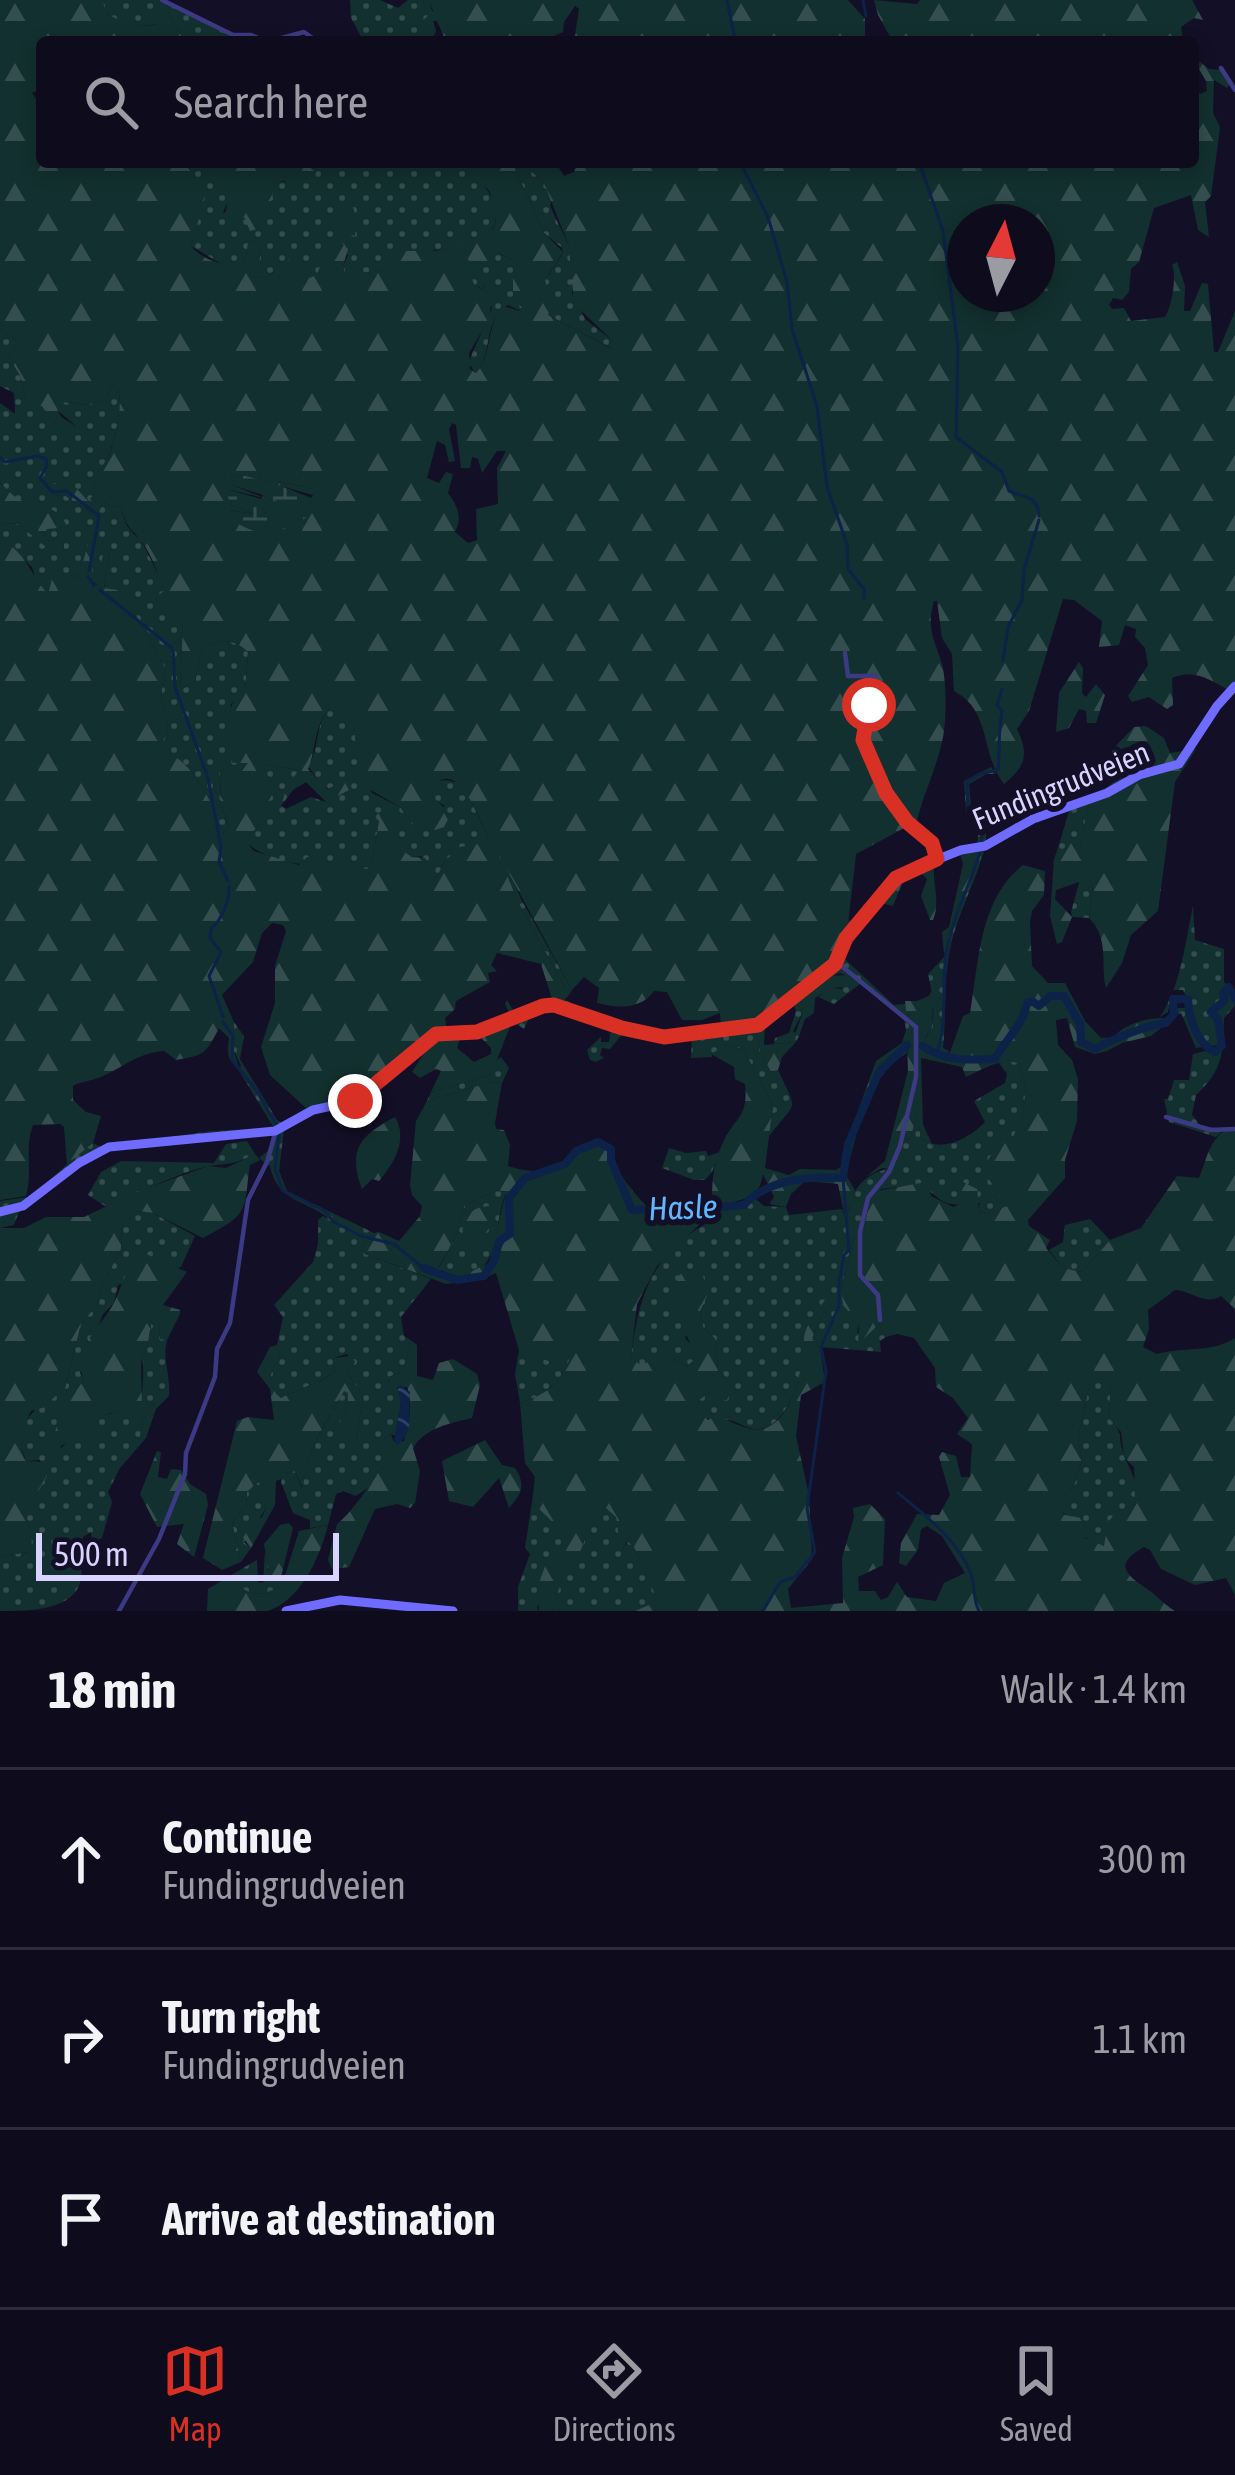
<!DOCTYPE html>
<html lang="en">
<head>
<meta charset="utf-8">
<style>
	:root { --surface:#0e0b1c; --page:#1c1929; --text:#f1f3f6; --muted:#9b9ba3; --line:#2e2b3b; --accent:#d93025 }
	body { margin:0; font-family:"Asap Condensed",sans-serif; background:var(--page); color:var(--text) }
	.compass { position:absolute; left:947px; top:204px; width:108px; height:108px; border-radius:50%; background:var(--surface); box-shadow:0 6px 18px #0003; rotate:6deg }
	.scale { position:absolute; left:36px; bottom:30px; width:303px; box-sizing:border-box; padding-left:12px; border:6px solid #d9d4ff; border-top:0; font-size:33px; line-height:42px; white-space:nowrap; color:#d9d4ff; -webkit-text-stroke:9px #130f26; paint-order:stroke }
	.stop { position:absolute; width:36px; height:36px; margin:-27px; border:9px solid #d93025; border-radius:50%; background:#fff }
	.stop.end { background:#d93025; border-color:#fff; box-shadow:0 3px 12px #0008 }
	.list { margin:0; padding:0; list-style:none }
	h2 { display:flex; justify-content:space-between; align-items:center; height:156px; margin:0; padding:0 48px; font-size:51px }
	h2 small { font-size:39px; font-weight:400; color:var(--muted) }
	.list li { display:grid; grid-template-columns:78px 1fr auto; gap:36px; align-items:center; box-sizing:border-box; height:180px; padding:0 48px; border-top:3px solid var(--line) }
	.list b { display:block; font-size:45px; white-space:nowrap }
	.list p { margin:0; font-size:39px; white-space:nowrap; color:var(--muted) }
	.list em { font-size:39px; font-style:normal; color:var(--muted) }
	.icon { flex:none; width:66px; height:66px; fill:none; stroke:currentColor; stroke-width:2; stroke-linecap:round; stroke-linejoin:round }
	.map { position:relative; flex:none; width:1235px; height:1611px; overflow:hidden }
	.search { position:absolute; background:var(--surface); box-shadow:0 6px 18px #0003; left:36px; right:36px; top:36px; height:132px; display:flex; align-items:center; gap:30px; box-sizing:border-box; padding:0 42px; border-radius:12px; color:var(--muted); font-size:45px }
	.sheet { height:696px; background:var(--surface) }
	nav { display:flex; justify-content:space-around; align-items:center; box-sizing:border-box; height:168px; border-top:3px solid var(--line); background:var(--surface); font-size:33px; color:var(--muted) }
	nav a { display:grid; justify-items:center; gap:6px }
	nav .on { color:var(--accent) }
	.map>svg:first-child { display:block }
</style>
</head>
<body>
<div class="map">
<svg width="1235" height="1611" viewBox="0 0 1235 1611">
	<defs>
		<pattern id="grass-dots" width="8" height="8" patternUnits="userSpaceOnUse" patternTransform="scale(3)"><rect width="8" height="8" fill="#12302f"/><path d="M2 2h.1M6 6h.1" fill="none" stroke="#344d4e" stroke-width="1.8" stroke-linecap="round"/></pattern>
		<pattern id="forest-firs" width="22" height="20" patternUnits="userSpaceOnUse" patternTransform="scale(3)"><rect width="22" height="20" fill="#12302f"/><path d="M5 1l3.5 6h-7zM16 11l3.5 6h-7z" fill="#344d4e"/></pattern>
		<pattern id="wetland-marsh" width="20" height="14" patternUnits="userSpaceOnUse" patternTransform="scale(3)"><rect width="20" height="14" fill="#12302f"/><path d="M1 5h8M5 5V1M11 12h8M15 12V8" fill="none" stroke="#344d4e"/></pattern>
		<pattern id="water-waves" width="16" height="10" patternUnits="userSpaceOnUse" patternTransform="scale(3)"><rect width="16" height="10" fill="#0c2248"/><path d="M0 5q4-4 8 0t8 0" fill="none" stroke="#2f4163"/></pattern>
	</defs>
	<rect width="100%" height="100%" fill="#130f26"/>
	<!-- grass -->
	<g fill="url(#grass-dots)">
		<path d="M 102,0 L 158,0 L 234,37 L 235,42 L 185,42 L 167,11 L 160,24 C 138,27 115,25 101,7 Z"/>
		<path d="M 350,0 L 380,0 L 398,8 L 408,0 L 423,0 L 424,5 L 430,3 L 433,15 L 414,42 L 398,39 L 364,42 L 351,18 Z"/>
		<path d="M 184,162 L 197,162 L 229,199 L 223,212 L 245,218 L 276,182 L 294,182 L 310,171 L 304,162 L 357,166 L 354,162 L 384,166 L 385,162 L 472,162 C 478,182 501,200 495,223 C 489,247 437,249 417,253 C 404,256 394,265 383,270 C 373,274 356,272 345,275 L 343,266 L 348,255 L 331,244 L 317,275 L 310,278 L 273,272 L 266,278 L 251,276 L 250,269 L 259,261 L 261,249 L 255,240 L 249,243 L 245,260 L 238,267 L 223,265 L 191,246 L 205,194 Z"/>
		<path d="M 512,162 L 522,162 L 544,183 L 552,199 L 550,206 L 569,246 L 574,267 L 572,293 L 585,319 L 613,341 L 613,349 L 548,315 L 545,280 L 563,253 L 562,248 L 544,233 Z"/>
		<path d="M 461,253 L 465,253 L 474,267 L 498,253 L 513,260 L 522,307 L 521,311 L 508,305 C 481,322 494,355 476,373 L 468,363 L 492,308 L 484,285 L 482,289 L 474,285 Z"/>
		<path d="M 0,329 L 18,342 L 9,358 L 21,377 L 26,405 L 42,405 L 52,422 L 73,432 L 76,426 L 56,409 L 64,402 L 87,405 L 106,398 L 112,386 L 118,389 C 123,405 116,433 111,449 C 105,470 92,470 93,496 L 88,501 L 47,482 L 50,495 L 66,496 L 96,517 L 103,503 L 122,508 C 123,523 130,532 141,540 L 183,624 L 180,690 L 195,682 L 202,649 C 220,640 233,637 248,652 L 245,691 L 231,704 L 230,758 L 233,762 L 249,762 L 241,772 L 220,770 L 221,806 L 229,828 L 222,833 C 212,801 192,758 158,749 L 168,730 L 161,696 L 165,668 L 130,605 L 104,588 L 111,546 L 99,586 L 80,573 L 72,579 L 54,578 L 48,595 L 36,581 L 32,567 L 0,538 L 0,523 L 18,524 L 62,559 L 64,545 L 58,538 L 49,541 L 44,537 L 47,528 L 0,483 L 0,403 L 15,414 L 14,393 L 0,386 Z"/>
		<path d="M 330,708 L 337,709 L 355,723 L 355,742 L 372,793 L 400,807 L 414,825 L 445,806 L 434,799 L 429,791 C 435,775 452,780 464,786 L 488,837 L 485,843 L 460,848 L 445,861 L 437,877 L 421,856 C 397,861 389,838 379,821 L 372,863 L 368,869 C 333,868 268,867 244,840 L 258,827 L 276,784 L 267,775 L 267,765 L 299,770 L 281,805 L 286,809 L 311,797 L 326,802 L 332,789 L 323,787 L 308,766 C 321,747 313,727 330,708 Z"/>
		<path d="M 991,767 L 996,774 L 986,774 L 969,784 L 971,805 L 986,825 L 986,842 L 1016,823 L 1064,802 L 1067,809 L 1036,820 L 984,851 C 973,889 953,922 948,961 C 944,990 946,1019 943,1048 L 949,1051 L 947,1057 L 931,1049 L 925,1039 C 939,1019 932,993 928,974 L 947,954 L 955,910 L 969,889 L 978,850 C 954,855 925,862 904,875 C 887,886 843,941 846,960 L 894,1005 L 905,1004 L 906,1012 L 918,1025 L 917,1034 L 907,1042 L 906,1054 C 869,1073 856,1134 847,1172 L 841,1167 L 842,1155 L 876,1061 L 902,1043 L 906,1030 L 904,1018 L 860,984 L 834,1004 L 818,997 L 831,988 L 842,989 L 845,975 L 840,973 L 832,976 L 828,972 L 800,992 L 803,1012 L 793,1031 L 799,1036 L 796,1042 L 774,1044 L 775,1038 L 789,1033 L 796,1011 L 792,999 L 759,1026 L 760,1051 L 771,1072 L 778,1070 C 798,1113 798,1099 769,1136 L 773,1105 L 743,1049 L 725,1045 L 720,1052 L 712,1053 L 712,1057 L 691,1058 L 692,1037 L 664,1039 L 624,1032 L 610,1049 L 602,1048 L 600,1055 L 604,1058 L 596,1062 L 590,1060 L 587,1050 L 601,1037 L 601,1042 L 609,1042 L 611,1028 L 553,1008 L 531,1015 L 524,1029 L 515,1023 L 482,1036 L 433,1038 L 354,1104 L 306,1116 L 284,1130 L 279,1171 L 287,1191 L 374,1233 L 373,1242 L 366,1240 L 361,1248 L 365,1254 L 431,1279 L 401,1317 L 404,1336 L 412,1341 L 403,1371 L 389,1377 L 390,1386 L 397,1387 L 401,1401 L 395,1436 L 391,1434 L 383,1439 L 390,1462 L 388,1468 L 379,1469 L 372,1485 L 356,1496 L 343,1491 L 336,1494 L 328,1525 L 310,1528 L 310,1520 L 293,1513 L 281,1482 L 284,1473 L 295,1471 L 302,1489 C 307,1449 326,1424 344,1390 L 348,1393 L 347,1407 L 331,1442 L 356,1442 L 363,1395 L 348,1374 L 354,1363 L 347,1354 L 333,1358 L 335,1371 C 326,1381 295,1390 281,1398 C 267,1389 267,1370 280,1360 L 277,1345 L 283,1317 L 274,1305 L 313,1262 L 318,1244 L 318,1220 L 323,1216 L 331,1220 C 310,1201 277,1203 270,1166 L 259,1158 L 269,1150 L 272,1135 L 115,1147 L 66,1176 L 19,1212 L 14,1225 L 0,1228 L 0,1201 L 35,1196 C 40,1189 84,1147 93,1143 L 101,1147 L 211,1131 L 274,1128 L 238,1069 L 241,1066 L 233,1049 L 234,1022 L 244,1036 L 240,1059 L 277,1120 L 283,1124 L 306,1108 L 353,1098 L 347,1092 L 349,1079 L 360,1075 L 375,1078 L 436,1032 L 473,1031 L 508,1020 L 511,1017 L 505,1004 L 507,1000 L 516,1015 L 552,999 L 562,1003 L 566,1000 L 591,1017 L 665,1036 L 756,1022 L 831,961 L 847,934 L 848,921 L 860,918 L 904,869 L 929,860 L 930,844 L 903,826 L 917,821 L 918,830 L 932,841 L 940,855 L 957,847 L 977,845 L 979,825 L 966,812 L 964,781 Z"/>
		<path d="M 1089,802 L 1079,853 L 1057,851 L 1070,808 Z"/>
		<path d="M 496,851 L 503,855 L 521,899 L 572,990 L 569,995 L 518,902 Z"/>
		<path d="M 1080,879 L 1089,879 L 1093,885 L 1089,918 L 1072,917 L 1071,912 Z"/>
		<path d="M 1193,906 L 1195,940 L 1224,949 L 1224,982 L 1235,992 L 1235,1006 L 1224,1018 C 1223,1054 1223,1070 1196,1095 L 1192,1115 L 1201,1126 L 1225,1129 L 1216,1137 L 1169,1122 L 1164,1099 L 1168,1099 L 1174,1080 L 1189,1080 L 1193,1054 L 1205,1051 L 1215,1053 L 1218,1045 L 1196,1048 L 1181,1013 L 1169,1019 L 1174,1008 L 1184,1008 L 1189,1003 L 1183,990 L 1173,990 L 1168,1012 L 1160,1017 C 1181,985 1185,944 1193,906 Z"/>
		<path d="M 501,1057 L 509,1068 L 502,1083 L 491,1082 L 427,1101 L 431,1092 L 491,1075 L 494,1062 Z"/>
		<path d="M 1009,1061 L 1019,1063 C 1032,1088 1023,1122 1009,1145 L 1005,1143 L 1007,1206 L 986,1214 L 978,1210 L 980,1203 C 946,1206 947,1207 922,1184 L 881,1189 L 869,1203 L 864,1232 L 854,1238 L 841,1290 L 859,1324 L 857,1333 L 863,1337 L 879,1324 L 886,1337 L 880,1341 L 881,1352 L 820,1347 L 812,1339 L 820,1318 L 834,1302 L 812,1319 C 807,1347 796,1432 754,1429 C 745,1428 737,1421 728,1420 C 717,1419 710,1420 699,1417 L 696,1409 L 699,1400 L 727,1378 L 718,1370 L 715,1339 L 703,1327 L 700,1311 L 685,1338 L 693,1347 L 696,1359 L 687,1366 L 672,1358 L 639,1365 L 631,1357 C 639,1293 653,1251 713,1220 C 730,1211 732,1203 753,1197 L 764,1206 L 786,1207 L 789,1215 L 842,1209 L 845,1218 L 850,1217 C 847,1192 866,1172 889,1169 L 899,1144 L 911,1137 L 917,1111 L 921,1138 C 941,1154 970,1138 985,1122 L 974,1101 L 1005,1083 L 1007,1074 L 999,1063 Z"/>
		<path d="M 247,1141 L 255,1154 C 233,1165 232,1163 209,1166 C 186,1170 129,1196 108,1208 L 88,1195 L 101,1172 L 121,1161 L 214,1163 L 226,1144 Z"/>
		<path d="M 669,1148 L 686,1153 L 706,1151 L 708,1156 L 720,1152 L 712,1172 L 705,1180 L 694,1180 L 662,1168 Z"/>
		<path d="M 497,1190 L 506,1192 C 491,1230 504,1288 442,1272 L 439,1268 L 456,1236 L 464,1206 Z"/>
		<path d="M 138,1211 L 153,1213 L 195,1236 L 181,1267 L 118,1285 L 114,1303 L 103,1314 L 80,1373 L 84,1379 C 70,1411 48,1406 61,1448 L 99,1416 L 124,1411 L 143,1415 L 140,1439 L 146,1438 L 120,1468 L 108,1492 L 112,1502 L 102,1538 L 92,1543 L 91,1532 L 83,1537 C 80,1552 84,1572 79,1586 C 68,1611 25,1611 0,1611 L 0,1556 L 29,1552 L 31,1530 L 23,1516 L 47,1476 L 40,1460 L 26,1461 C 10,1422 37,1407 65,1388 L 81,1324 L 98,1303 L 102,1285 L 121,1249 L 122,1225 Z"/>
		<path d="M 1090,1219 L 1110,1240 L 1082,1272 L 1063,1268 L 1049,1250 L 1063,1242 L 1065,1225 Z"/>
		<path d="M 151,1324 L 159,1326 L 160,1338 L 167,1340 C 162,1357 171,1377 169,1396 L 156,1409 L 153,1403 L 142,1407 C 141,1392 146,1370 141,1359 L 147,1349 Z"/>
		<path d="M 519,1350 L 561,1356 L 572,1353 C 563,1382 548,1394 520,1403 L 515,1374 Z"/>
		<path d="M 1091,1377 L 1100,1377 L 1111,1386 L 1109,1418 C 1125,1435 1117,1437 1124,1455 C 1131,1473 1139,1482 1135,1504 L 1117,1512 L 1104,1546 C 1083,1541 1067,1522 1059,1503 L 1075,1483 L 1082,1460 L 1078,1438 Z"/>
		<path d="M 258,1482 L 264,1486 L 266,1508 L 244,1542 L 251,1548 L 241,1562 L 232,1523 L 246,1505 L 247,1492 Z"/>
		<path d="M 599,1501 L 616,1517 L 622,1550 L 628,1541 L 634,1547 L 659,1602 L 635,1611 L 552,1611 L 562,1577 L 573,1570 Z"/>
		<path d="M 532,1502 L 570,1538 L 537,1608 L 539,1611 L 518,1611 L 518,1587 L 530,1554 L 525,1548 Z"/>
		<path d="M 265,1551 L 269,1572 L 281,1585 C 264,1598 241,1598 233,1574 L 257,1560 L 258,1582 L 263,1583 Z"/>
	</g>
	<!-- forest -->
	<g fill="url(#forest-firs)" fill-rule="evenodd">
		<path d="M 0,0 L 102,0 L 107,14 C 124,23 140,28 159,24 L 158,12 L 167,11 L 185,42 L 42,42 L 42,97 L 37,91 L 32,93 L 42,107 L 42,162 L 184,162 L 206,194 L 191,246 C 203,260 221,265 238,266 L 245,260 L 248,243 L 255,240 L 261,248 L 259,262 L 250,269 L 251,276 L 266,278 L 289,260 L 305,269 L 310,278 L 317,274 L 331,243 L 340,241 L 348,249 L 343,266 L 345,274 L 381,271 L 398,251 L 436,251 L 479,238 L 493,229 L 496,220 L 490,192 L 477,178 L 472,162 L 512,162 L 544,233 L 563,252 L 545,280 L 551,306 L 548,315 L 612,349 L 613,341 L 574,304 L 569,246 L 544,183 L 522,162 L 555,162 L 564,176 L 574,172 L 578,162 L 1193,162 L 1193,81 L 1200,94 L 1207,91 L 1206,81 L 1196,64 L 1200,62 L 1209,69 L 1222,70 L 1230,84 L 1227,88 L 1214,80 L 1213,113 L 1220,127 L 1211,196 L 1205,202 L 1209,237 L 1198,230 L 1191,195 L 1154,208 L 1139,262 L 1131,269 L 1129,292 L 1122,300 L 1113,298 L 1109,305 L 1112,309 L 1124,308 L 1131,321 L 1165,317 C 1172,306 1177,276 1172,265 L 1177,262 L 1185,286 L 1184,311 L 1190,311 L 1202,283 L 1208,284 L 1214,352 L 1218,352 L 1235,311 L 1235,684 L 1229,690 C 1209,680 1195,668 1172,678 L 1173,705 L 1167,709 L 1149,697 L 1132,702 L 1128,696 L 1148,665 L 1145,648 L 1135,637 L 1136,629 L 1125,625 L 1119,645 L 1099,647 L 1102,621 L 1074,600 L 1063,599 L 1029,711 L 1017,729 C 1029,754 1026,766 1004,784 C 980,754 992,711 954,691 L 952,654 L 942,638 L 937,601 L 934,601 C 926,628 934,639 942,664 C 946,680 946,704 945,721 C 943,756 925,787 917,821 L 856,854 L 847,933 L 831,961 L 756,1022 L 721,1026 L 720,1013 L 702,1020 L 682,1020 L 667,992 L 654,991 C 641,1010 617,1008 597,1003 L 599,988 L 584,977 L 572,990 L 498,853 L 518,902 L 569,995 L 562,1003 L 552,999 L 541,964 L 497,953 L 491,965 L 497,971 L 488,973 L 490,982 L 456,1001 L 455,1009 L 445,1018 L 447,1030 L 375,1078 L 360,1075 L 349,1079 L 347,1092 L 354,1097 L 306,1108 L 270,1075 L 261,1047 L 275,1003 L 275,966 L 286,931 L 283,925 L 272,923 L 262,933 L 253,962 L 222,995 L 234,1022 L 233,1049 L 239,1068 C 227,1062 227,1051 229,1038 L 219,1028 C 206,1053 206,1055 176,1060 L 164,1051 C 137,1053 124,1067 101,1077 C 91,1081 82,1081 73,1086 L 73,1100 L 86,1112 L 101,1116 L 93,1143 L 67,1164 L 64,1127 L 60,1124 L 33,1125 C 24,1149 33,1171 26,1196 L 0,1200 L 0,538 C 29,556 28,572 48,594 L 55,570 L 63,571 L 72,579 L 80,573 L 91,533 L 96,535 L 91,582 L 97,585 L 105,544 L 111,546 L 104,588 L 117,590 L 130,605 L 165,668 L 161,696 L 168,730 L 159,749 C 192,758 212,801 223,833 L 229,827 L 221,806 L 220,769 L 241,772 L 248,763 L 233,763 L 230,758 C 230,736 222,701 245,691 L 248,652 C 233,637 220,640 202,649 L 195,682 L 180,690 L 183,624 L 174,609 L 158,606 L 156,597 L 164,591 C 159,576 152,556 143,543 C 133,530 124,526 122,508 L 103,503 L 96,517 L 66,496 L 50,495 L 45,490 L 46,482 L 77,489 L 88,501 L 93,496 C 92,470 104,470 111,450 C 116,433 123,405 118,389 L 112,386 L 106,398 L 87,405 L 65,402 L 57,409 L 61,417 L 76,426 L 73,433 L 52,422 L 42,406 L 26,406 L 21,377 L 9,358 L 18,342 L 0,329 ZM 965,222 L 1037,222 L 1037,294 L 965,294 ZM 463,252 L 474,268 C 490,271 488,260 499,253 L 513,260 L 513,301 L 522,307 L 520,311 L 503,306 C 485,326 493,356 476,373 L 470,369 L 469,353 L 489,319 L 493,292 L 488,284 L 481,289 L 474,285 ZM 452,423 L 456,425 L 461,468 L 470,468 L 472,457 L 478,459 L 482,473 L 497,451 L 506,451 L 497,468 L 498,504 L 476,509 L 477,540 L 468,543 L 455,532 C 463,517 457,505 448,493 L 453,474 L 446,472 L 439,483 L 427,478 L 437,441 L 445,445 L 449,462 L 455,461 L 449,429 ZM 237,474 L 271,482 L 273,478 L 313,489 L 277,481 L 277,485 L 313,495 L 306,507 L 269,497 L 297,524 L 270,516 L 263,518 L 289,526 L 227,510 L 254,514 L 230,504 L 230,490 L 264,498 L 235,486 L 231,478 ZM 330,708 L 355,723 L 355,742 L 364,786 L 400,807 L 414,825 L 432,831 L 444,827 L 449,817 C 445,804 435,802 429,791 C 457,752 478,817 488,837 L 485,843 L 460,847 L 445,861 L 437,877 L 425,858 L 412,857 L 392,844 L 394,820 L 376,812 L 373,815 L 379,821 L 372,863 L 367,869 L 325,864 L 319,856 L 307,857 L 299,865 L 254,851 L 244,840 L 258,827 L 277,784 L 267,775 L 267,765 L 299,770 L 287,786 L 281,806 L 293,790 L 306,782 L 326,802 L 349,790 L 345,781 L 327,789 L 308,769 C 317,748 313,726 330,708 Z"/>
		<path d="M 423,0 L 848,0 L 865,19 L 865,42 L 574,42 L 579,9 L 575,6 L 564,22 L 563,32 L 540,42 L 446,42 L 437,21 L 433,21 L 436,31 L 431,42 L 392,42 L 401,33 L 414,41 L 419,24 L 433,11 L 430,3 L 424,6 Z"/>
		<path d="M 874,0 L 917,4 L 920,0 L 1192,0 L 1203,20 L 1194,18 L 1181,27 L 1183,39 L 1189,42 L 893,42 L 878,15 Z"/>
		<path d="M 197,162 L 244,162 L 245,168 L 257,162 L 304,162 L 316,173 L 312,185 L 297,180 L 297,189 L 291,191 L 285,181 L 277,182 L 261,228 L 250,231 L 245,218 L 237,217 L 230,224 L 224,220 L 228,199 Z"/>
		<path d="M 348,201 C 357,208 357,225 355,236 L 344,232 L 335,235 L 330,227 L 338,202 Z"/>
		<path d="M 0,483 C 7,490 16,499 25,502 C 44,508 59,506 67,527 L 47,529 L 44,536 L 49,541 L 58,538 L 64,545 L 62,560 L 18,524 L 0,523 Z"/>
		<path d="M 1079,662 L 1083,668 L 1082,693 L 1086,697 L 1096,684 L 1105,695 L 1096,723 L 1087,723 L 1086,711 L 1079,709 L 1069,728 L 1056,732 L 1059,693 Z"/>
		<path d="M 1146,726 L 1164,738 L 1170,753 L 1196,749 L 1175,782 L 1158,911 L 1131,935 L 1122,963 L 1106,988 C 1100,965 1110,939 1089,918 L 1093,885 L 1088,879 L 1056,890 L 1055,899 L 1072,917 L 1062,942 L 1057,944 L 1050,916 L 1054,859 L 1057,851 L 1063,851 L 1067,844 L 1073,843 L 1079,852 L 1089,802 L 1127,771 L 1127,758 L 1112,757 L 1112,750 L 1134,727 Z"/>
		<path d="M 979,850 L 969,889 L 955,910 L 951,940 L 944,954 L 942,932 L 949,927 L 963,864 L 960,854 Z"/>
		<path d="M 934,863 C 932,882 941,903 933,920 L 930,920 L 921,896 L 927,879 L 919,871 L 903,881 L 893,906 L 881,903 L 900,878 Z"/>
		<path d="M 1023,865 L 1045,871 L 1044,895 L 1032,911 L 1030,922 L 1032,966 L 1048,983 L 1065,983 L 1085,1021 L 1101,1038 L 1114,1037 C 1123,1024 1156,1014 1171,1020 L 1151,1036 L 1122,1043 L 1107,1051 L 1095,1054 L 1075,1047 L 1067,1018 L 1056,1020 L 1058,1045 L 1072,1060 L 1078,1079 L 1077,1121 L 1065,1160 L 1065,1178 L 1028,1220 L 1029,1226 L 1050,1240 L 1046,1248 L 1063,1268 L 1082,1272 L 1110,1240 L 1141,1228 L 1177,1176 L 1199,1178 C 1207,1159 1211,1130 1235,1128 L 1235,1309 L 1221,1296 C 1205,1306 1192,1291 1175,1290 L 1148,1310 L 1149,1329 L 1143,1347 L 1157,1354 C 1184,1346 1210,1354 1235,1338 L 1235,1595 L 1226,1578 L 1195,1585 L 1161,1569 L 1150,1550 L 1144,1547 C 1110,1566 1129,1576 1150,1591 C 1159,1598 1165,1605 1175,1611 L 635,1611 L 658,1601 L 634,1547 L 627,1541 L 621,1552 L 616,1517 L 599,1502 L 573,1571 L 562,1578 L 552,1611 L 539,1611 L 538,1586 L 551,1549 L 566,1546 L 569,1538 L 532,1502 L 535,1477 L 525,1463 L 520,1403 C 548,1394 563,1382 571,1354 L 551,1362 L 519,1350 L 496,1273 L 482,1279 L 446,1284 L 365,1254 L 361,1248 L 366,1240 L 373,1241 L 374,1233 L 379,1232 L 399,1241 L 420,1216 L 422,1206 L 412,1195 L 410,1185 L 416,1121 L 427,1101 L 491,1082 L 502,1083 L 495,1123 L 496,1129 L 504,1130 L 510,1145 L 508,1166 C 565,1184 559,1148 604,1143 L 611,1149 C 611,1169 638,1197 652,1212 L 700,1208 L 712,1202 C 712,1182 713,1164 722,1145 C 733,1118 749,1119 745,1084 L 735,1079 L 734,1067 L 711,1054 L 725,1045 L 743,1049 L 773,1105 L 765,1168 L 789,1175 L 800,1169 L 836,1170 L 841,1167 L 855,1190 L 849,1209 L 851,1216 L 845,1219 L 838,1184 L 805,1181 L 791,1194 L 786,1207 L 769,1204 L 774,1197 L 763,1174 C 759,1195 753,1197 733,1202 L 725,1213 L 700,1224 L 657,1266 L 637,1304 L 631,1357 L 639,1364 L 672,1358 L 687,1366 L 695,1360 C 690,1329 657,1299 685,1269 L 703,1275 L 707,1296 L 700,1311 L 703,1327 L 715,1339 L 718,1370 L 727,1378 L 731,1391 L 727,1400 L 717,1400 L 708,1393 L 699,1400 L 696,1409 L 708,1420 L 715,1416 C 727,1419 740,1427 751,1429 C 791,1436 804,1366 804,1340 C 804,1326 818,1310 826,1299 L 834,1302 L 820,1318 L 812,1339 L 820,1347 L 825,1382 L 801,1395 L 796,1436 L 809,1495 L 812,1559 L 788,1589 L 791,1608 L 843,1603 L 842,1558 L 854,1517 L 853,1508 L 870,1504 L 885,1519 L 883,1565 L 858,1577 L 859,1591 L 875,1591 L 881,1600 L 888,1597 L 897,1582 L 907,1597 L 936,1601 L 944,1583 L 965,1573 L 942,1536 L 927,1526 L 921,1529 L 918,1550 L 906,1566 L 899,1563 L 901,1543 L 917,1514 L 939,1515 L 950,1495 L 939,1457 L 942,1452 L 956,1456 L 961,1477 L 970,1477 L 972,1444 L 957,1434 L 968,1418 L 953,1398 L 936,1387 L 935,1368 L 914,1338 L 897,1334 L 886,1337 L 879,1324 L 858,1344 L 859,1324 L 843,1305 L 841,1290 L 854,1238 L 864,1231 L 869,1203 L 877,1191 L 937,1180 L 939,1185 L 930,1191 L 931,1196 L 953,1207 L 960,1204 L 963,1182 L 977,1189 L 979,1211 L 986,1214 L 1007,1206 L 984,1172 C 987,1157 996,1151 999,1137 L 1009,1144 C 1023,1122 1032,1088 1019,1063 C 998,1058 984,1069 966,1077 L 962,1067 L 921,1058 L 923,1125 L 933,1146 L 921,1138 L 917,1112 L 911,1137 L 899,1144 L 889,1169 L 882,1168 L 866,1177 L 885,1161 L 908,1071 L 907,1042 L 916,1034 L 918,1025 L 906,1012 L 905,1001 L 917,1001 L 929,996 L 934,985 L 932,1027 L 925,1038 L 931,1049 L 949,1055 L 963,1016 L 970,1013 C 979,961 979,899 1023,865 ZM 497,1190 L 506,1192 L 489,1263 L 466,1274 L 442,1271 L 439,1267 L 456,1236 L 464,1206 ZM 1100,1377 L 1111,1386 L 1109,1418 L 1121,1432 L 1124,1457 L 1134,1467 L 1135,1504 L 1117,1512 L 1108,1522 L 1104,1546 L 1085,1538 L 1082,1518 L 1064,1515 L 1060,1502 L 1075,1483 L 1082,1460 L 1078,1438 L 1091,1378 Z"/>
		<path d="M 829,972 L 832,976 L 845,975 L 844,987 L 832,988 L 815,998 L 814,1013 L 805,1019 L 799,1036 L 795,1034 L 803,1012 L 800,993 Z"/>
		<path d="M 765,1023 L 764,1045 L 796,1042 L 782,1057 L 778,1070 L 771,1072 L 760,1051 L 758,1026 Z"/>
		<path d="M 511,1024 L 491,1075 L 431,1092 L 441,1071 L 436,1069 L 420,1078 L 412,1072 L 424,1053 L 421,1048 L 443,1035 L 468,1036 L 460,1039 L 457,1048 L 474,1062 L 491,1054 L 491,1048 L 482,1039 L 484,1032 Z"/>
		<path d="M 395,1117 C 408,1139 395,1162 379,1181 L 372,1179 L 362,1189 C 347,1149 361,1135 395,1117 Z"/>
		<path d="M 255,1154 L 260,1160 L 250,1165 C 243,1212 251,1213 203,1238 L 153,1213 L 138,1211 L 122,1225 L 121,1249 L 102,1285 L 98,1303 L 81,1324 L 65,1388 L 42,1408 L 31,1411 C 24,1426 17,1445 26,1461 L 47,1462 L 47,1476 L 24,1516 L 31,1530 L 32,1547 L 29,1552 L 0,1556 L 0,1228 L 24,1228 L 46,1217 L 84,1217 L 134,1193 L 208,1166 L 226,1168 Z"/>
		<path d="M 493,1206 L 492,1224 L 473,1250 L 468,1249 C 455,1226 466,1205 493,1206 Z"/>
		<path d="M 146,1254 L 187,1272 L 163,1305 L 180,1310 L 180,1314 L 167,1340 L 160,1339 L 159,1327 L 151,1324 L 147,1349 L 141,1359 L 142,1406 L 153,1403 L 156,1409 L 146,1438 L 140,1439 L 143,1415 C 122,1414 108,1407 91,1425 L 95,1436 L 90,1444 L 71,1441 L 53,1450 L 47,1442 L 49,1435 L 56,1430 L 57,1416 L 84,1380 C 70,1348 102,1327 115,1301 C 124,1281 124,1267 146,1254 Z"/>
		<path d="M 412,1341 L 417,1345 L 417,1376 L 433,1380 L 439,1363 L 453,1359 L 477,1374 L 480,1385 L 472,1418 C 450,1423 425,1428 413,1448 L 420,1471 L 415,1503 L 410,1508 L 397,1504 L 375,1509 L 349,1567 L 332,1569 L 328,1560 L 337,1524 C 348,1517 374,1481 379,1469 L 388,1468 L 383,1439 L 391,1434 L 394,1442 L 404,1441 C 409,1424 413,1403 407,1387 L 390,1387 L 389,1377 L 403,1371 Z"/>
		<path d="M 277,1345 L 280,1360 C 267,1370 268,1389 281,1398 C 295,1390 327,1381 335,1371 L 333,1358 L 351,1356 L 355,1362 L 348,1374 L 363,1395 L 356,1442 L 330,1443 L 347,1407 L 348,1393 L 344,1391 C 326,1423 306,1450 303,1489 L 295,1471 L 284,1473 L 285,1478 L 276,1481 L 275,1505 L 251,1548 L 241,1535 L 249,1522 L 262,1517 L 266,1508 L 261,1499 L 263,1486 L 258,1482 L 247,1492 L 246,1505 L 232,1523 L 241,1562 L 222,1570 L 203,1558 L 237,1421 L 248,1417 L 274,1420 L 270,1389 L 257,1372 L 270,1347 Z"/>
		<path d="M 485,1440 L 502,1465 L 515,1468 C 526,1485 522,1494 509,1508 L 499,1478 L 473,1507 L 449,1501 L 442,1461 Z"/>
		<path d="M 157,1451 L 161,1452 L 158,1477 L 167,1479 L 171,1469 L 181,1470 L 190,1484 L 206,1494 L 208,1505 L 194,1557 L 177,1544 L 184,1524 L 157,1527 L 140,1494 Z"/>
		<path d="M 289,1523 L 293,1528 L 281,1577 L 285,1576 L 299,1531 L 328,1525 C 320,1557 301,1601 267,1611 C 250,1611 224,1611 207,1611 L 208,1589 L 233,1574 C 241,1598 264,1598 281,1585 L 269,1572 L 264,1544 L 280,1525 Z"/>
	</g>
	<!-- wetland -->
	<path fill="url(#wetland-marsh)" d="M 273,468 L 321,484 L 313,489 L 278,481 L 278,485 L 314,499 L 306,507 L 269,499 L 307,517 L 296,524 L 264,516 L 290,526 C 266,540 246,531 225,514 L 226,510 L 254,514 L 230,504 L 227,493 L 229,490 L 261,499 L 263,495 L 235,486 L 231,478 L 237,474 L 271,482 L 269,469 Z"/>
	<!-- water -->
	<path fill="url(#water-waves)" d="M 400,1385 L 410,1392 C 407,1411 416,1432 397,1445 L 394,1442 L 401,1401 L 397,1391 Z"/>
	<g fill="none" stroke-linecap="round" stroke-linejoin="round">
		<!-- stream -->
		<g stroke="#0c2248" stroke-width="3">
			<path d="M 727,0 L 734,34 L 732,42"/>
			<path d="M 863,0 L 866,16"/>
			<path d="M 740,162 L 768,217 L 787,282 L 792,329 L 817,406 L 827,487 L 847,544 L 848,569 L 864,589 L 864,598"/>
			<path d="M 919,162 L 943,231 L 958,347 L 956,437 L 1002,472 L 1009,491 C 1023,497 1039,496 1039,516"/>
			<path d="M 0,457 L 5,462 L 37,456 L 46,459 L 47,466 L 40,478 L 52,492 L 67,491 L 99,516 L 89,571"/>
			<path d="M 88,576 L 94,586"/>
			<path d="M 100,590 L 172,648"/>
			<path d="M 173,651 L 175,687 L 208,778 L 221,847 L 219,862 L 228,881"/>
			<path d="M 1003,661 L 1008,627 L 1022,600 L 1024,570 L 1039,520"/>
			<path d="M 981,843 C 985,819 981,825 968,810 L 967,782 L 979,774 L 998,770 C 1000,749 998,732 1002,711 L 997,705 L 1002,689"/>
			<path d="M 950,936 C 958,906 971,882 980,852"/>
			<path d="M 223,1017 L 209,976 L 221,952 L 210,938 L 211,928 C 221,922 230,899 229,887"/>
			<path d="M 223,1022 L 233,1036 L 232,1060 L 257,1091 L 277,1126"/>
			<path d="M 936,1055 C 950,1018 939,978 949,940"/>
			<path d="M 279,1135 L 275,1169 L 283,1191 L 325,1211 L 334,1222 L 361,1236 L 394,1244 L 423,1268"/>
			<path d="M 898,1493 C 925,1515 958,1540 971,1574 C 976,1587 972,1597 979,1611"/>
			<path d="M 763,1611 L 780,1582 L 795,1577 L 815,1552 L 807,1508 L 826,1371 L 821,1347 L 839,1306 L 839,1283 L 844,1255 L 849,1250 L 843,1178"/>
		</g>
		<!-- river -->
		<g stroke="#0c2248" stroke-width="8">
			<path d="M 923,1046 C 945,1062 969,1060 995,1059 C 1005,1040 1024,1024 1027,1003 L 1032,1001 L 1039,1006 L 1050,996 L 1064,996 L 1080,1024 L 1081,1042 L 1095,1049 C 1110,1040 1147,1025 1166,1023 L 1174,1014 L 1173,999 L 1188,999 C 1188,1017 1198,1045 1215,1052 L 1222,1046 L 1218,1019 L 1211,1012 L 1225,1000 L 1223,993 L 1229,987 L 1235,999"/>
			<path d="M 424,1268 L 457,1280 L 484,1276 L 495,1259 L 499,1241 L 510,1234 L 509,1198 L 525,1178 L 565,1164 L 576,1151 L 598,1142 L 611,1149 L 611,1160 L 632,1210 L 700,1208 L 712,1202 L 720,1207 L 744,1205 C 767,1179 811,1176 843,1178 L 848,1144 L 879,1072 L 907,1045"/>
		</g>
		<!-- street -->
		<g stroke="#3d3a85" stroke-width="4.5">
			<path d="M 162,0 L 233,35 L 251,35 L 267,42 L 304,32 L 318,42"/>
			<path d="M 1221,68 L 1235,90"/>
			<path d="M 845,653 L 848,676 L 875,676 L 863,742 L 890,801 L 907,822 L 929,840 L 936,858"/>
			<path d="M 839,964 L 916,1027 L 916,1077 L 900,1146 L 889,1172 L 868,1198 L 860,1232 L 860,1275 L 878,1295 L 880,1320"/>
			<path d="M 1166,1117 L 1211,1130 L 1235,1129"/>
			<path d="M 119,1611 L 159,1539 L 185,1474 L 186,1453 L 215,1377 L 217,1349 L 230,1323 L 248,1200 L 267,1162 L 275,1134"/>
		</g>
		<!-- secondary -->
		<g stroke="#6f6bff" stroke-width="9">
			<path d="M 0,1212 L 23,1206 L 79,1163 L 109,1147 L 275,1131 L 313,1110 L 355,1101 L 436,1034 L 485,1030 L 543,1006 L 560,1007 L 591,1019 L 664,1037 L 758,1025 L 835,964 L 846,938 L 901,874 L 961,850 L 985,846 L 1033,819 L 1107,793 L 1139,775 L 1179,764 L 1217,706 L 1235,686"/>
			<path d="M 286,1611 L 340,1600 L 453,1611"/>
		</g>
	</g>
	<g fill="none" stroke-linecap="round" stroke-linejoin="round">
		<!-- route -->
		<path stroke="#d93025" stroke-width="15" d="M 355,1101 L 436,1034 L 477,1032 L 543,1006 L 554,1005 L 622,1028 L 664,1037 L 758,1025 L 835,964 L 846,938 L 896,878 L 937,859 L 932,843 L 907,822 L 886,793 L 863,740 L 869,705"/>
	</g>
	<g text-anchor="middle" stroke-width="12" stroke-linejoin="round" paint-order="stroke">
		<!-- street labels -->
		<g font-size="30" fill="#d9d4ff" stroke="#130f26">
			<text transform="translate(1061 786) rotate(-22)" y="10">Fundingrudveien</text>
		</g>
		<!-- water labels -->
		<g font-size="33" font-style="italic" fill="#62b6ff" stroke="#130f26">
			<text transform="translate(683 1207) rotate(-2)" y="12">Hasle</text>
		</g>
	</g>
</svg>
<svg class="compass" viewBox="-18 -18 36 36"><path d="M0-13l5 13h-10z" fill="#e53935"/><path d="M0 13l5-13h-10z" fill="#9b9ba3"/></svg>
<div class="scale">500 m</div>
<div class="stop" style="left:869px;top:705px"></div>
<div class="stop end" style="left:355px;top:1101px"></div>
<div class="search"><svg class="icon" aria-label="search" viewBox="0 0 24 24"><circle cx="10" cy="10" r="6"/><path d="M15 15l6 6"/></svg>Search here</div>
</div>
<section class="sheet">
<h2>18 min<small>Walk · 1.4 km</small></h2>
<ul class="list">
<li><svg class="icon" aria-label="ahead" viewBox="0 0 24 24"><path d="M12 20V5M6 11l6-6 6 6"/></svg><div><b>Continue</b><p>Fundingrudveien</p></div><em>300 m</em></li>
<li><svg class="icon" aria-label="right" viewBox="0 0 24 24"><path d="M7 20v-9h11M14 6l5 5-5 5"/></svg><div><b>Turn right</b><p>Fundingrudveien</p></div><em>1.1 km</em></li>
<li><svg class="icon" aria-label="arrive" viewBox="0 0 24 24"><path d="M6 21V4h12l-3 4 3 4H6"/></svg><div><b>Arrive at destination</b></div></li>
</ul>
</section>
<nav>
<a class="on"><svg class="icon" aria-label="map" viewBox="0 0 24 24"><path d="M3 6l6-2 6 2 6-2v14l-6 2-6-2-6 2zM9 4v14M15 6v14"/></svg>Map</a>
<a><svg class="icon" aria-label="directions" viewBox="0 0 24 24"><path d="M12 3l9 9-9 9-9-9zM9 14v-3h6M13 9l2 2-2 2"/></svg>Directions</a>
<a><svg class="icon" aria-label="saved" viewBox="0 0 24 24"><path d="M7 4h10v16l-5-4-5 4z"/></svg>Saved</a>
</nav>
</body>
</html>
